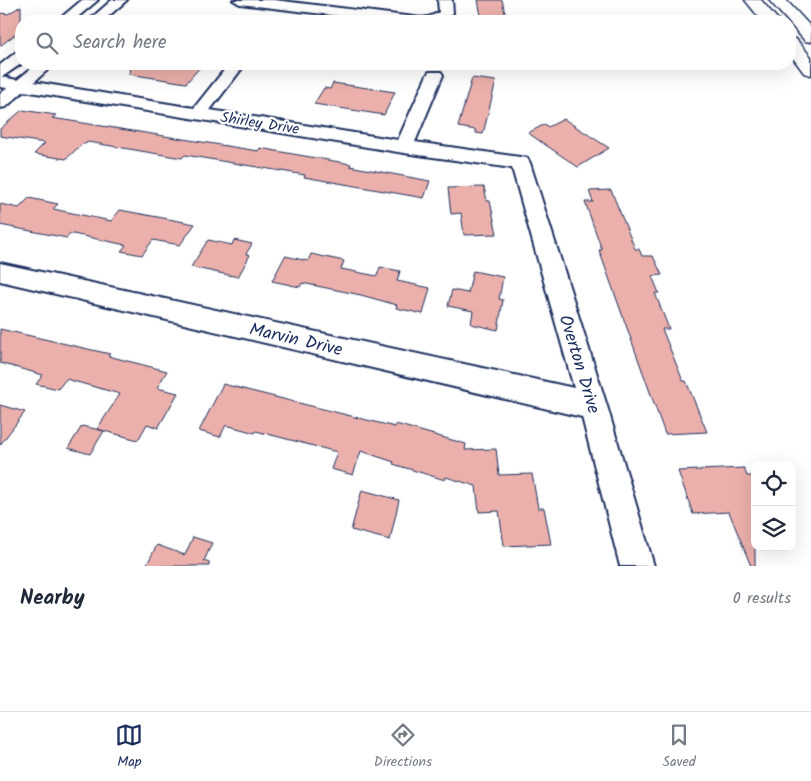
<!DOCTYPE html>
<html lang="en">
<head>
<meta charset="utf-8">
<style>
	:root { --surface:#fff; --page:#f2f2f3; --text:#1f2937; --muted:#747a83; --line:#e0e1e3; --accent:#1b2f5e }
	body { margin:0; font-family:Kalam,sans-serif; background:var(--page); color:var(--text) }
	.controls { position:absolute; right:15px; bottom:15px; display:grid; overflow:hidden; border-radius:10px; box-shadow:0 5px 20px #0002 }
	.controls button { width:45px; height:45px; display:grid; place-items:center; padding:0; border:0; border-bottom:1px solid var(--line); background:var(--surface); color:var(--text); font:25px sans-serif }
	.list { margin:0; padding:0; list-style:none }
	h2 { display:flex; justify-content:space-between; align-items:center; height:65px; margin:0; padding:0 20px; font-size:21px }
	h2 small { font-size:16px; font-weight:400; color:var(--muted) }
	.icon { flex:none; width:28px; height:28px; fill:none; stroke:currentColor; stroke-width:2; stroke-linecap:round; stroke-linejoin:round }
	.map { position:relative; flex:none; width:811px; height:566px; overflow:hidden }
	.search { position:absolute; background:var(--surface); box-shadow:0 5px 20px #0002; left:15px; right:15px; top:15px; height:55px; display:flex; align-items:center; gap:12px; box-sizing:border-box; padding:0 18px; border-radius:20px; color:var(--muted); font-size:19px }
	.sheet { height:145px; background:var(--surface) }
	nav { display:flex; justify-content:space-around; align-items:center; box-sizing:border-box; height:70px; border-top:1px solid var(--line); background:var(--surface); font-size:14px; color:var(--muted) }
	nav a { display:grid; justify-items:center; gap:2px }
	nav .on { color:var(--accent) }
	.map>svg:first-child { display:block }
</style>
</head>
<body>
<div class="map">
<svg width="811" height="566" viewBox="0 0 811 566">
	<rect width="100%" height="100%" fill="#fff"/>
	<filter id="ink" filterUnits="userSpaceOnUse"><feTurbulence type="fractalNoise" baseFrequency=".02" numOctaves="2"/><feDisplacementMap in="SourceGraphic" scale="10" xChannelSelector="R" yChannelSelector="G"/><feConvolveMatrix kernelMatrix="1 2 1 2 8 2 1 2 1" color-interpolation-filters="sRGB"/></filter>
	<g filter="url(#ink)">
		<!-- building -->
		<g fill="#ebb0ab" stroke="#1b2f5e">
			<path d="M 478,0 L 502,0 L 507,21 L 482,21 Z"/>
			<path d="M 21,6 L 21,30 L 0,46 L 0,13 L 8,14 Z"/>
			<path d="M 130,64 L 203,64 L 186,83 L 129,74 Z"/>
			<path d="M 472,78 L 496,81 L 483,134 L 476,133 L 476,130 L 458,127 Z"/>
			<path d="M 333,83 L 395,92 L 384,115 L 314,104 L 324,88 L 330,89 Z"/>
			<path d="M 22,110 L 56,115 L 52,118 L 258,151 L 260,148 L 293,154 L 351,164 L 350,166 L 360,168 L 430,181 L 424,198 L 304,177 L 305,175 L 185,155 L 182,158 L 88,142 L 85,144 L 82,144 L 66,159 L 34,154 L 45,143 L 0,136 L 0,129 Z"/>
			<path d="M 564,119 L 609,148 L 578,167 L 528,133 L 545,124 L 548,127 Z"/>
			<path d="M 484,187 L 487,201 L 490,201 L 497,234 L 464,235 L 461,213 L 451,214 L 448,188 Z"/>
			<path d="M 611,190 L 635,249 L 639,249 L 642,256 L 653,256 L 662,275 L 652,276 L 659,293 L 655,293 L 669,329 L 662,329 L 683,381 L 686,381 L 707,432 L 665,434 L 599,250 L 602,250 L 585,202 L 593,202 L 589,191 Z"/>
			<path d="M 29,198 L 58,204 L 53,209 L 111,221 L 120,210 L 195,224 L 180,245 L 153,240 L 142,255 L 121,251 L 126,245 L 73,234 L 69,234 L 67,238 L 0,225 L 0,204 L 19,208 Z"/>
			<path d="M 208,240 L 232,245 L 234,240 L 252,244 L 246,254 L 250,255 L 238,277 L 191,267 Z"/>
			<path d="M 311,254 L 344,261 L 341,269 L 377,276 L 380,267 L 400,271 L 397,281 L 430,288 L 423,314 L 396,308 L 397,305 L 361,295 L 302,283 L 300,287 L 272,281 L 285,256 L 308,261 Z"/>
			<path d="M 473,271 L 503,277 L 499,299 L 503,300 L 498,330 L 471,324 L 473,311 L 448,306 L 452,290 L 468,293 Z"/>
			<path d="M 0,329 L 110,354 L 108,356 L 167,371 L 157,388 L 178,393 L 158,428 L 147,424 L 138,440 L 97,429 L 120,394 L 66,379 L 58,389 L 36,384 L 43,375 L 0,363 Z"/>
			<path d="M 223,384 L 395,427 L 396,424 L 466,444 L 465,450 L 496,449 L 499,475 L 532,474 L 538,508 L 544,508 L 551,544 L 504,546 L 499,511 L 479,512 L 476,486 L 446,477 L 445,480 L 393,464 L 394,462 L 361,451 L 353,475 L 331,469 L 337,452 L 256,431 L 255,433 L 226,425 L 220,437 L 199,431 Z"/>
			<path d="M 0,405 L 25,412 L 0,445 Z"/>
			<path d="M 82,426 L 104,431 L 90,454 L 68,448 Z"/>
			<path d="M 744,468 L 747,476 L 755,476 L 755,566 L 751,566 L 729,512 L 693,514 L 678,471 Z"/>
			<path d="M 362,490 L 399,500 L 390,540 L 351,530 Z"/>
			<path d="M 193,537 L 212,543 L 204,561 L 209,562 L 209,566 L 146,566 L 157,545 L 185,555 Z"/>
		</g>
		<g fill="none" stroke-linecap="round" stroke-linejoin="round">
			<defs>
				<g id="minor">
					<path d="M 82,0 L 98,0 L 73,21 L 57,21 Z"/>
					<path d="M 112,0 L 127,0 L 103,21 L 88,21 Z"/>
					<path d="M 233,0 L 274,0 L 414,17 C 422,19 431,17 439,12 L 438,0 L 452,0 L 453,13 L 444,21 L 381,21 L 240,4 Z"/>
					<path d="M 21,51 L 21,64 L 2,77 L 17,80 L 37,64 L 54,64 L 34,82 L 194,108 L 229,64 L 241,64 L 243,67 L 210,110 L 398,140 L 427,75 L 429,72 L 441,72 L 443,75 L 415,142 L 527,158 L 530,163 L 607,406 L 654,566 L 620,566 L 582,417 L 0,281 L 0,263 L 574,388 L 512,168 L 404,153 L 24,91 L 6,107 L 0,108 L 0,94 L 7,88 L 0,87 L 0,65 L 15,53 Z"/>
				</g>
				<g id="major">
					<path d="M 745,0 L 761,0 L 779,21 L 762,21 Z"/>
					<path d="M 769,0 L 786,0 L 811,27 L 811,42 L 805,41 Z"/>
					<path d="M 790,38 L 796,39 L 811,57 L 811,75 L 804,73 L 790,54 Z"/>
				</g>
			</defs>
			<!-- minor casing -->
			<use href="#minor" stroke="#1b2f5e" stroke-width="4"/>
			<!-- major casing -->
			<use href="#major" stroke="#1b2f5e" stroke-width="3"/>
			<!-- minor -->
			<use href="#minor" fill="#fff" fill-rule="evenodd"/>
			<!-- major -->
			<use href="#major" fill="#fff" fill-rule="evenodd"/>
		</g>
	</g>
	<g text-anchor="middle" stroke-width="4.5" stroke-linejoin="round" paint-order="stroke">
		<!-- far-street labels -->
		<g font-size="15" fill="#1b2f5e" stroke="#fff">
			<text transform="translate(260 123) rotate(9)" y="5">Shirley Drive</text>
		</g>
		<!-- street labels -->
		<g font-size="18" fill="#1b2f5e" stroke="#fff">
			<text transform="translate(296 339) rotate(13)" y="6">Marvin Drive</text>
			<text transform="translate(580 364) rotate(73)" y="6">Overton Drive</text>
		</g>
	</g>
</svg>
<div class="controls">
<button><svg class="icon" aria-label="locate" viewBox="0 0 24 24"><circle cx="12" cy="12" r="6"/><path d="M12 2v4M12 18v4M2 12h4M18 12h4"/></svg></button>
<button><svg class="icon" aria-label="layers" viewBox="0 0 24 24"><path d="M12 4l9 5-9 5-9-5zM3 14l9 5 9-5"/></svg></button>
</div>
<div class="search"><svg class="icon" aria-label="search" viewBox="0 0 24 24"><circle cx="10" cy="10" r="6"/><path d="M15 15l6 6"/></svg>Search here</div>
</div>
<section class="sheet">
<h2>Nearby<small>0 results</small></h2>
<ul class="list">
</ul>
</section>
<nav>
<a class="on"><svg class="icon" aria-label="map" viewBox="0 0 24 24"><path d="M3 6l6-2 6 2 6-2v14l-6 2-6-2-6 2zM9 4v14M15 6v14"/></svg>Map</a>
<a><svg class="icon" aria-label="directions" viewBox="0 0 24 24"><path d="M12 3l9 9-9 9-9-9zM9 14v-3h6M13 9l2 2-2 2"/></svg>Directions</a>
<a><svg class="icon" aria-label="saved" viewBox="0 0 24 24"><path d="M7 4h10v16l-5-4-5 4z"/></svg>Saved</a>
</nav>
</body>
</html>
